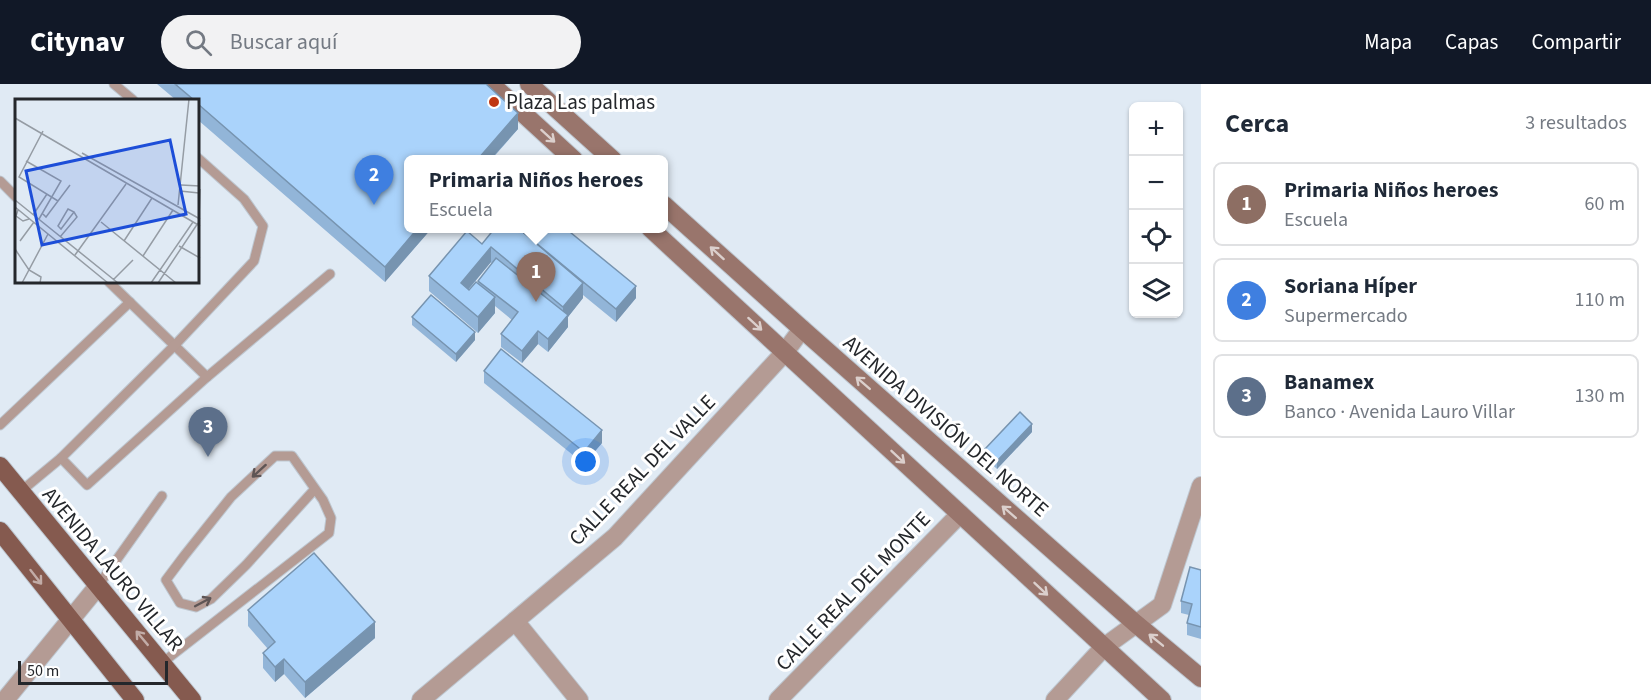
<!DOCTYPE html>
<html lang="es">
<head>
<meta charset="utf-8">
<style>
	:root { --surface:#fff; --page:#f2f2f3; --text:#1f2937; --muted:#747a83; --line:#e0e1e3; --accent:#111827 }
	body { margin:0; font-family:"Source Sans 3",sans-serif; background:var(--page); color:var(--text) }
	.controls { position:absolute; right:18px; top:18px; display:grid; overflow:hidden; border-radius:9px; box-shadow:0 2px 4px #0004 }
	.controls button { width:54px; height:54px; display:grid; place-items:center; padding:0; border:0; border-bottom:2px solid var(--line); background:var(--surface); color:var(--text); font:30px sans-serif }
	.scale { position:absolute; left:18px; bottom:15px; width:150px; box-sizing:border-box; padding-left:6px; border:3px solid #24272b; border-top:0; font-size:16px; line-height:21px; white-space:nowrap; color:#24272b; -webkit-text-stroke:4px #fff; paint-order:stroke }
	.you { position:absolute; left:586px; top:378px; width:21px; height:21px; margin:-15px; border:4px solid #fff; border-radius:50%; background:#1a73e8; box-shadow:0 0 0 9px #1a73e833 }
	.badge { display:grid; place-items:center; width:39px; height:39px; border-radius:50%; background:var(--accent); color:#fff; font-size:20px; font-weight:700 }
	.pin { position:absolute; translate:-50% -50px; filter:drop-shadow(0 2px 3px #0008) }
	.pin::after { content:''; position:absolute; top:32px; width:21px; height:18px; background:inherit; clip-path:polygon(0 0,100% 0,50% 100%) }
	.popup { position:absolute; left:404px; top:71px; width:264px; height:78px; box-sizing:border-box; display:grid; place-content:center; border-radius:9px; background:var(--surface); filter:drop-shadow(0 2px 4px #0005); font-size:20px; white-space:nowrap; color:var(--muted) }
	.popup b { font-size:22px; color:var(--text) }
	.popup::after { content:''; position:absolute; left:50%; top:100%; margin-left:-12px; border:12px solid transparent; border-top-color:var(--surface) }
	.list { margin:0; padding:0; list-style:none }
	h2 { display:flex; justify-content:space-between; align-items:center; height:78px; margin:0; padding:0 24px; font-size:26px }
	h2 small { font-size:20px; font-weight:400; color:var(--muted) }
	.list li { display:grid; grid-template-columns:39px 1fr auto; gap:18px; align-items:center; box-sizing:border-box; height:84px; margin:0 12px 12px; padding:0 12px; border:2px solid var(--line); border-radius:9px }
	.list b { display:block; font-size:22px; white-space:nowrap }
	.list p { margin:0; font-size:20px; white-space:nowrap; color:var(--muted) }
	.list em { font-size:20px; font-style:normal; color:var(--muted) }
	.icon { flex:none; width:33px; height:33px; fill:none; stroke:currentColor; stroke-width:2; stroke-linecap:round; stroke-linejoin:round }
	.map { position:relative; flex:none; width:1201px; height:616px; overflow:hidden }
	header { display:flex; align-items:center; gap:36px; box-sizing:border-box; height:84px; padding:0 30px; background:var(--accent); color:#fff }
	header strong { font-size:28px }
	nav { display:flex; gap:33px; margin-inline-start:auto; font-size:21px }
	.search { width:420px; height:54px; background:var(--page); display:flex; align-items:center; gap:15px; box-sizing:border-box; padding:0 21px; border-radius:33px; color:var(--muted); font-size:22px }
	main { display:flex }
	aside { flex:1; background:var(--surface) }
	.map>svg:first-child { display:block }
</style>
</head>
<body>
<header>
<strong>Citynav</strong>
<div class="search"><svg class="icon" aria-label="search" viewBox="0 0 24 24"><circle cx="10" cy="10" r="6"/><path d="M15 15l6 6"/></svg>Buscar aquí</div>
<nav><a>Mapa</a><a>Capas</a><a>Compartir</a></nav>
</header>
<main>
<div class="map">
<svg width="1201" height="616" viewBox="0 0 1201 616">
	<rect width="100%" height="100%" fill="#e0eaf4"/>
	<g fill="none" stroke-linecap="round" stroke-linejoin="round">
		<defs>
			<g id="lane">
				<path d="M 114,0 L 133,16"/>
				<path d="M 0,97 L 16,113"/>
				<path d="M 109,198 L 207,293"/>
				<path d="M 0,341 L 130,218"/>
				<path d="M 61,374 L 87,401 L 207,293 L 330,190"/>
				<path d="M 20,408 L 61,374 L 175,261 L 254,177 L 263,142 L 244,115 L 198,74"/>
				<path d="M 98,502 L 162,412"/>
				<path d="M 162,579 L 329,449 L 331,434 L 323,416 L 292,372 L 275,372 L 231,413 L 184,472 L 166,496 L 180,519 L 196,523 L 211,515 L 246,481 L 314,406"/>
			</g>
			<g id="street">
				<path d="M 515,537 L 579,616"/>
				<path d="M 5,616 L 98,502"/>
				<path d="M 421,616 L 615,453 L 785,268 L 802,245"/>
				<path d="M 778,616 L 960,430"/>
				<path d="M 1055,616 L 1104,563 L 1162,521 L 1201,402"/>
			</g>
			<g id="secondary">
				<path d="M 491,0 L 574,76"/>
				<path d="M 529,0 L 613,76"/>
				<path d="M 664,121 L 802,245 L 1135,539 L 1201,594"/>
				<path d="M 650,144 L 1162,616"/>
			</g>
			<g id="primary">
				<path d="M 0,382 L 192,616"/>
				<path d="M 0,447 L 135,616"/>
			</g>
		</defs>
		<!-- lane casing -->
		<use href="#lane" stroke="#bec7d0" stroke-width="11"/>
		<!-- street casing -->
		<use href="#street" stroke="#bec7d0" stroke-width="20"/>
		<!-- secondary casing -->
		<use href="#secondary" stroke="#bec7d0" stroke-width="20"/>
		<!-- primary casing -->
		<use href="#primary" stroke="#bec7d0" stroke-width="20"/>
		<!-- lane -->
		<use href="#lane" stroke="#b49b94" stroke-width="9"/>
		<!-- street -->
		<use href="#street" stroke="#b49b94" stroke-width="18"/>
		<!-- secondary -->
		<use href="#secondary" stroke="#99756c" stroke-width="18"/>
		<!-- primary -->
		<use href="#primary" stroke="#855a4f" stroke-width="18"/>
	</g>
	<!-- wall -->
	<g fill="#92b5d8" fill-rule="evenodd">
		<path d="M 157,0 L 486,0 L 518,45 L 385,198 L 198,36 L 198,16 L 176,16 Z"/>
		<path d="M 482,160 L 636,214 L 616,238 L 583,211 L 583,214 L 568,233 L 568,243 L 548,268 L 538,260 L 522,279 L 501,263 L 501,250 L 512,236 L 495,222 L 495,229 L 478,249 L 429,207 L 429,192 ZM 491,178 L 492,180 L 478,197 L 478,200 L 469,206 L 469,205 Z"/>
		<path d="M 412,233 L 475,256 L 456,278 L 412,241 Z"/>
		<path d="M 484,287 L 602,359 L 584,380 L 484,299 Z"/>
		<path d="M 1032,348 L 997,385 L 985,374 L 985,365 Z"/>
		<path d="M 1201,486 L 1201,555 L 1187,551 L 1187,539 L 1189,531 L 1181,529 L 1181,517 Z"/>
		<path d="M 248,526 L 375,554 L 305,614 L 284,590 L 275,598 L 263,584 L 263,569 L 268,565 L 248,542 Z"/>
	</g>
	<!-- shaded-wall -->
	<g fill="#7794b0">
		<path d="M 518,29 L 518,45 L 491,75 L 478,75 Z"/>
		<path d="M 418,144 L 432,144 L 385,198 L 385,183 Z"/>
		<path d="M 491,163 L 491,178 L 461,214 L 461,199 Z"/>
		<path d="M 583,199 L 583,214 L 568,233 L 568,243 L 548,268 L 548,255 L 563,237 L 563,223 Z"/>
		<path d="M 636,202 L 636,214 L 616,238 L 616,225 Z"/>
		<path d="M 495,213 L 495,229 L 478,249 L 478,233 Z"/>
		<path d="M 538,247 L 538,260 L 522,279 L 522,267 Z"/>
		<path d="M 475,248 L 475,256 L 456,278 L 456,270 Z"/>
		<path d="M 1032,340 L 1032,348 L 997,385 L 997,377 Z"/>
		<path d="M 602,346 L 602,359 L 584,380 L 584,368 Z"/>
		<path d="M 375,538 L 375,554 L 305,614 L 305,598 Z"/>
		<path d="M 284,575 L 284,590 L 275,598 L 275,583 Z"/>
	</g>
	<!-- building -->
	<g fill="#aad3fb" stroke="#7794b0" stroke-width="1.5">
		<path d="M 175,0 L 486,0 L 518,29 L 478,75 L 408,75 L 408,144 L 418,144 L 385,183 L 198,20 L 198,16 L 194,16 Z"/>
		<path d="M 495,144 L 518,144 L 583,199 L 563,223 L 491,163 L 461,199 L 469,206 L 476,198 L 495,213 L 478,233 L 429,192 L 467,147 L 482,160 Z"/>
		<path d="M 518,144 L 565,144 L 636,202 L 616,225 Z"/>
		<path d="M 496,174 L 568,231 L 548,255 L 538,247 L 522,267 L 501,250 L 518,228 L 478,197 Z"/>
		<path d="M 431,211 L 475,248 L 456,270 L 412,233 Z"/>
		<path d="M 501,265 L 602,346 L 584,368 L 484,287 Z"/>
		<path d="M 1020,328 L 1032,340 L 997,377 L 985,365 Z"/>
		<path d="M 314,469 L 375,538 L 305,598 L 284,575 L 275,583 L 263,569 L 275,558 L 248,526 Z"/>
		<path d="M 1190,483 L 1201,486 L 1201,543 L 1187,539 L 1192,520 L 1181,517 Z"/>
	</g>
	<!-- one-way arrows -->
	<defs><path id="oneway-shaft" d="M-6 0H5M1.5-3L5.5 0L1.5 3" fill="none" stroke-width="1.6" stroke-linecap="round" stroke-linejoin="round" transform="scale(1.5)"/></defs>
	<g stroke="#dbcfcc">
		<use href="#oneway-shaft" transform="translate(548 52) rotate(42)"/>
		<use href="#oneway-shaft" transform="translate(717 169) rotate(-138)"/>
		<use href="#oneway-shaft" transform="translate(755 240) rotate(42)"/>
		<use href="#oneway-shaft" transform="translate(863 299) rotate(-139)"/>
		<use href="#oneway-shaft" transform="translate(898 373) rotate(43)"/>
		<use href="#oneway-shaft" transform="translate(1009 428) rotate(-139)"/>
		<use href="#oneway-shaft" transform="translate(1041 505) rotate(43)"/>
		<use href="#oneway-shaft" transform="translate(1156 556) rotate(-141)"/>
	</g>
	<g stroke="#5e5555">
		<use href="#oneway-shaft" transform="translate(259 387) rotate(138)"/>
		<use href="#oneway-shaft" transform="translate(203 518) rotate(-28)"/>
	</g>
	<g stroke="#c2aca7">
		<use href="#oneway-shaft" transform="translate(36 493) rotate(52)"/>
		<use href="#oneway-shaft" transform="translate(142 554) rotate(-130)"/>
	</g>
	<!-- markers -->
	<circle fill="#c03611" stroke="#fff" stroke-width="2" cx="494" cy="18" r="6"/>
	<g text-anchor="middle" stroke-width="6" stroke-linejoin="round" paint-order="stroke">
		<!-- poi labels -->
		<g font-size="21" fill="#24272b" stroke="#fff" text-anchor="start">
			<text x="506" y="25">Plaza Las palmas</text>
		</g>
		<!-- street labels -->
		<g font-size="21" fill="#24272b" stroke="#fff">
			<text transform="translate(946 342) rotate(41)" y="7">AVENIDA DIVISIÓN DEL NORTE</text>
			<text transform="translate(642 386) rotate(-46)" y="7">CALLE REAL DEL VALLE</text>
			<text transform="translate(113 485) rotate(50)" y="7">AVENIDA LAURO VILLAR</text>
			<text transform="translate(853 507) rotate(-46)" y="7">CALLE REAL DEL MONTE</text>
		</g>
	</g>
	<!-- overview -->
	<g transform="translate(15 15)">
		<rect width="184" height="184" fill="#e0eaf4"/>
		<path fill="none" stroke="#959ca4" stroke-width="1.5" d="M 0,19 L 185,127M 28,32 L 4,78 L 43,102M 67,54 L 185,120M 11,62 L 46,82 L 24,120M 166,86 L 185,87M 165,92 L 184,94M 0,101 L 103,184M 163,106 L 174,0M 0,108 L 93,184M 53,110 L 59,113 L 46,130 L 43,127 ZM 3,111 L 1,117 L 8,122 L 14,120M 28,115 L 31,118 L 55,86M 18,116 L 32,95M 184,118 L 185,90M 86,123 L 161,184M 45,138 L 62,118 L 59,113M 5,142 L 19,123M 109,142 L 137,99M 164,147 L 185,159M 0,150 L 14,171 L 26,178 L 25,184M 60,156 L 111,85M 128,157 L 158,111M 98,181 L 118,161M 7,184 L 33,135M 136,184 L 178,123M 143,184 L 183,124"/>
		<path fill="#1d4ed8" fill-opacity="0.15" stroke="#1d4ed8" stroke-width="3" d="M 155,41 L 171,115 L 27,146 L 11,72 Z"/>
		<rect width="184" height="184" fill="none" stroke="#24272b" stroke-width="3"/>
	</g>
</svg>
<div class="controls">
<button>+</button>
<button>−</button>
<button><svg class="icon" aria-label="locate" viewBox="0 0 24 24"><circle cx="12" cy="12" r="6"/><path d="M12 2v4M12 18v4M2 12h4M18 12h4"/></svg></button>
<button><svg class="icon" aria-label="layers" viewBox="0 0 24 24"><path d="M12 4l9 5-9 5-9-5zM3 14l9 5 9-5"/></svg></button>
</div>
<div class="scale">50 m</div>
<div class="you"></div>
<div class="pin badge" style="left:536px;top:218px;background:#8d6e63">1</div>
<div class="popup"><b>Primaria Niños heroes</b>Escuela</div>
<div class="pin badge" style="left:374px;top:121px;background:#3f7fe0">2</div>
<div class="pin badge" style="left:208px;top:373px;background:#5c6f8a">3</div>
</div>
<aside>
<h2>Cerca<small>3 resultados</small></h2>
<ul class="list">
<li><span class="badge" style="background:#8d6e63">1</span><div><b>Primaria Niños heroes</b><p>Escuela</p></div><em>60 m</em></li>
<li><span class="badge" style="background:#3f7fe0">2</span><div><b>Soriana Híper</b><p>Supermercado</p></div><em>110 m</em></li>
<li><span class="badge" style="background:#5c6f8a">3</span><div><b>Banamex</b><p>Banco · Avenida Lauro Villar</p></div><em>130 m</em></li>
</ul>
</aside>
</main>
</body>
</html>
